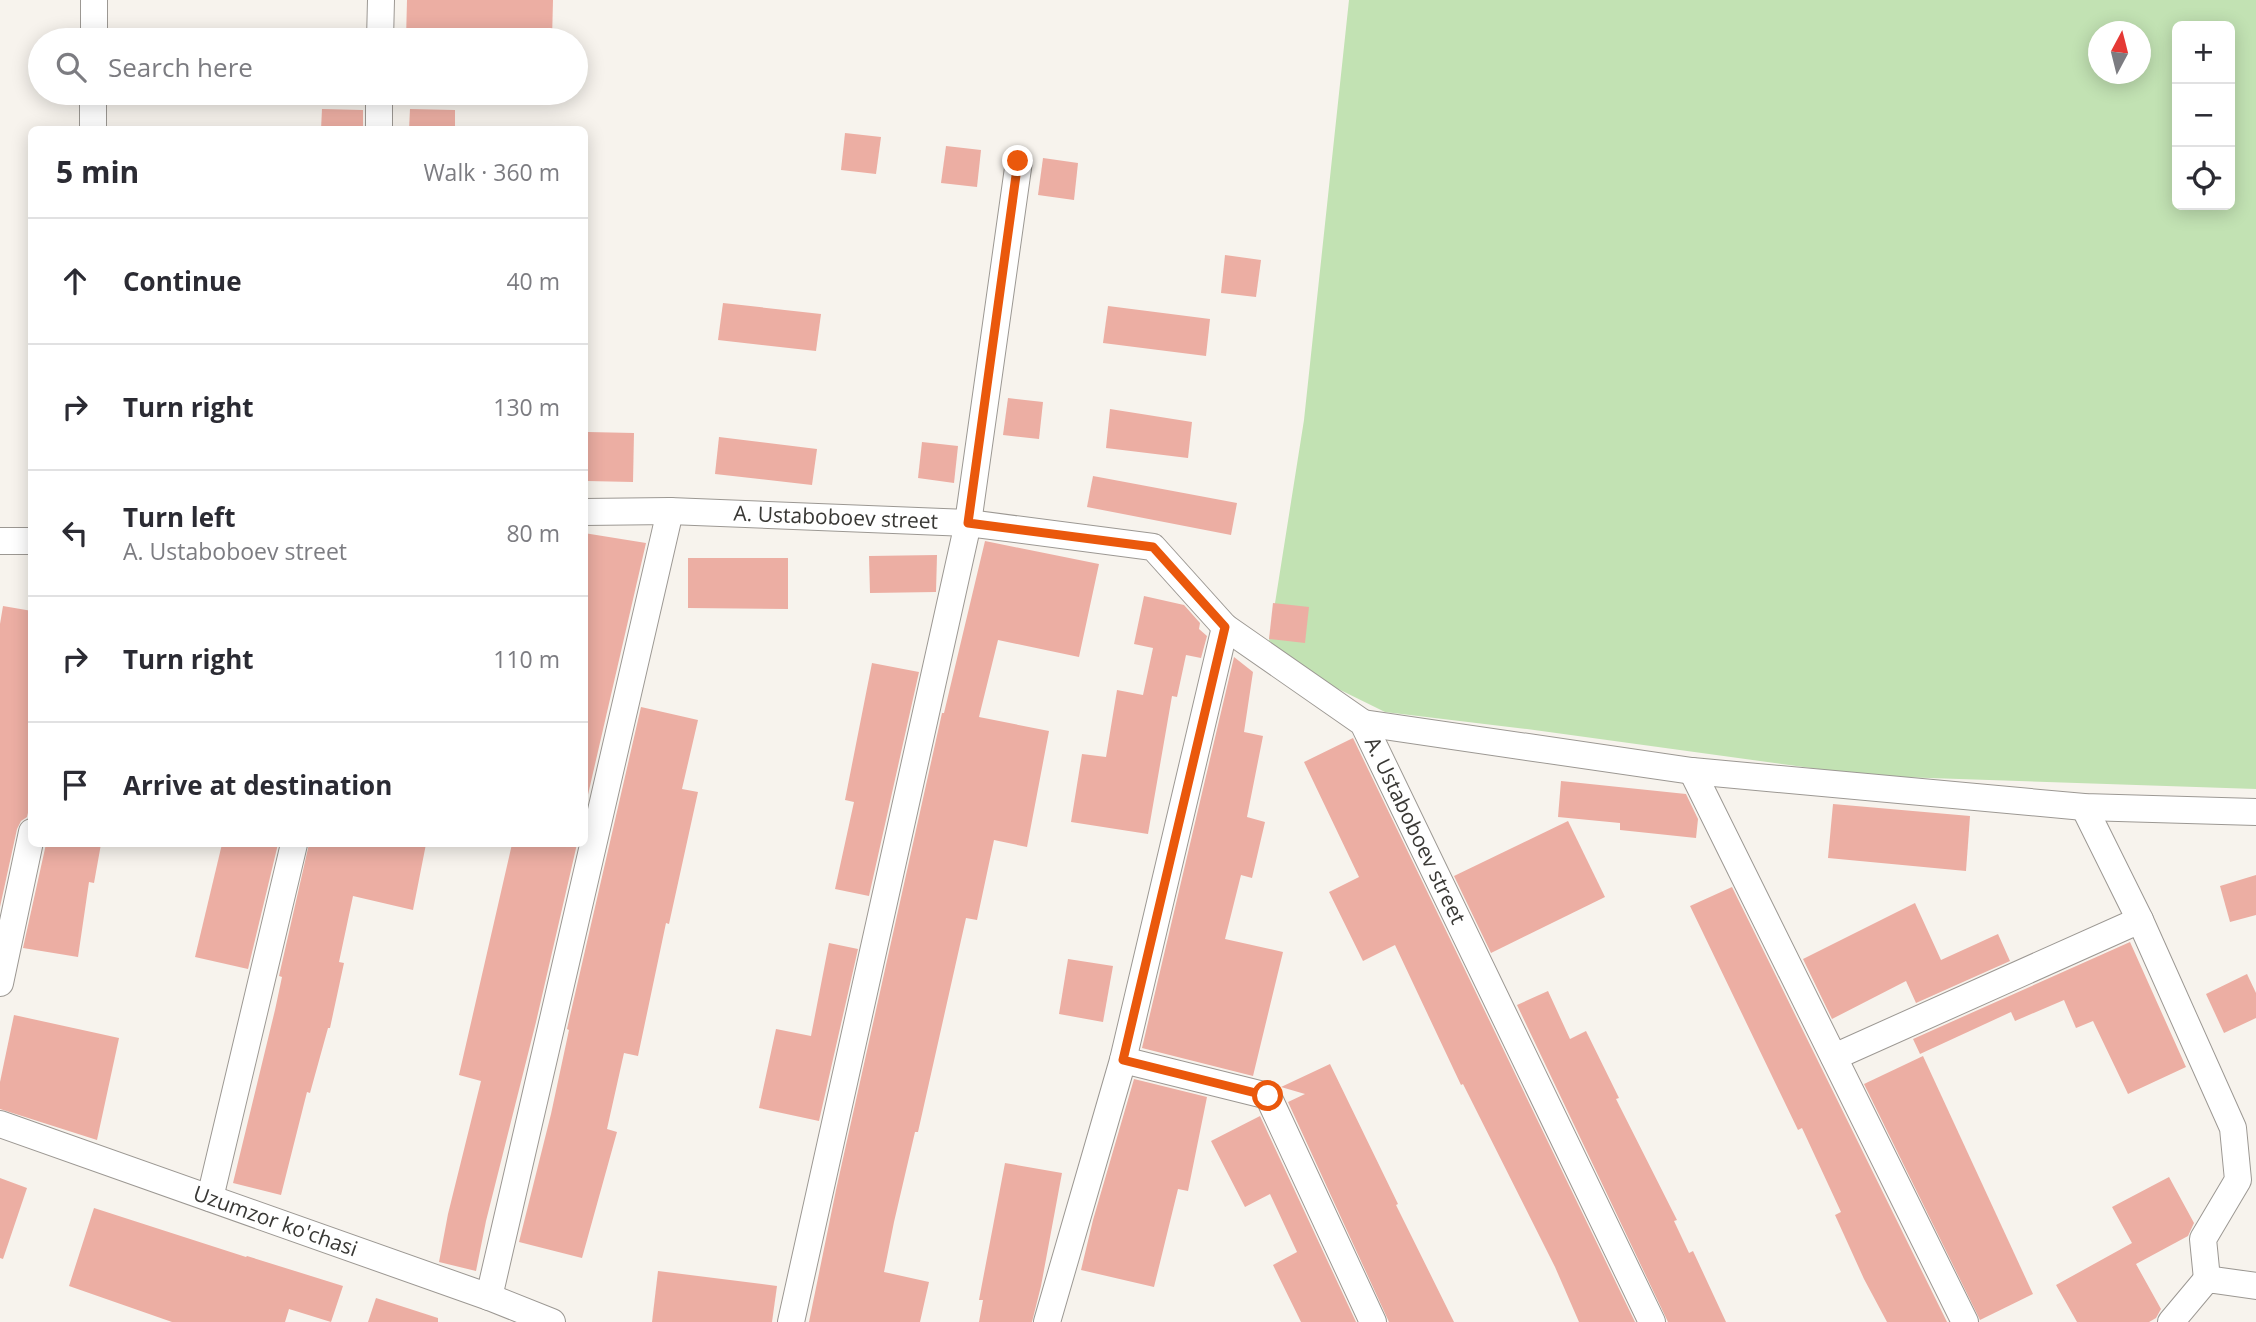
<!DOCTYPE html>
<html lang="en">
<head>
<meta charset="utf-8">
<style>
	:root { --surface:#fff; --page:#f2f2f3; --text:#2b2b33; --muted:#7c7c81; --line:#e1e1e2 }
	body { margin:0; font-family:"Open Sans",sans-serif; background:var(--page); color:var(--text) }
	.controls { position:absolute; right:21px; top:21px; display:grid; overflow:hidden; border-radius:10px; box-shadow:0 4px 18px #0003 }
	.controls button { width:63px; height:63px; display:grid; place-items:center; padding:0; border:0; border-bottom:2px solid var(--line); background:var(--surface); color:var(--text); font:35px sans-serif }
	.compass { position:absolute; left:2088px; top:21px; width:63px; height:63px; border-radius:50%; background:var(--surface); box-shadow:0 4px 18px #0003; rotate:7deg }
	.stop { position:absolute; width:21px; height:21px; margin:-16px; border:5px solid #ea580c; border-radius:50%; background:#fff }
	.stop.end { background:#ea580c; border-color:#fff; box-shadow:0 2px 7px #0008 }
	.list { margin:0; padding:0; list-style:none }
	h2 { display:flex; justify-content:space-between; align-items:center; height:91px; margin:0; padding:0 28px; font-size:30px }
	h2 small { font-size:23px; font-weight:400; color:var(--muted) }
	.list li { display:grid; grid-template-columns:46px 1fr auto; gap:21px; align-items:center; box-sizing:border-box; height:126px; padding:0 28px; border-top:2px solid var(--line) }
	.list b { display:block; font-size:26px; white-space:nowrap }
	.list p { margin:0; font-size:23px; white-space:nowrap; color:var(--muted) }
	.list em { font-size:23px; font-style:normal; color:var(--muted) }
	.icon { flex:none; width:38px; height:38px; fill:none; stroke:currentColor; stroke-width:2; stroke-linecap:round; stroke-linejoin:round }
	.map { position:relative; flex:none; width:2256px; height:1322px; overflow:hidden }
	.search { position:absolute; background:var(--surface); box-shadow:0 4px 18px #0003; left:28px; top:28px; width:560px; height:77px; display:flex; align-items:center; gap:18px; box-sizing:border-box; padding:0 24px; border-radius:38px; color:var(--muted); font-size:26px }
	.panel { position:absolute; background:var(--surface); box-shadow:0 4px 18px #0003; left:28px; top:126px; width:560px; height:721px; border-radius:10px }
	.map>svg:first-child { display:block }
</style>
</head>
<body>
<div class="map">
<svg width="2256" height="1322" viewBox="0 0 2256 1322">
	<rect width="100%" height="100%" fill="#f7f3ed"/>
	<!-- green -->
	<path fill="#c2e2b3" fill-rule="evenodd" d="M 1349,0 L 2256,0 L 2256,789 L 1870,776 L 1527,729 L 1385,712 L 1320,680 L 1269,641 L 1304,420 ZM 2177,26 L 2230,26 L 2230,205 L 2177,205 ZM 2098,32 L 2140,32 L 2140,74 L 2098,74 Z"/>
	<!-- building -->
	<g fill="#ecaea3">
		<path d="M 407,0 L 553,0 L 552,40 L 406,40 Z"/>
		<path d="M 322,109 L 363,110 L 363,130 L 321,130 Z"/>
		<path d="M 410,109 L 455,110 L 455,130 L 409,130 Z"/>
		<path d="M 845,133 L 881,137 L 876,174 L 841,170 Z"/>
		<path d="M 946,146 L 981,150 L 977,187 L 941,183 Z"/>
		<path d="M 1043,158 L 1078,163 L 1074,200 L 1038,195 Z"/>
		<path d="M 1225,255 L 1261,260 L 1256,297 L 1221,293 Z"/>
		<path d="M 723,303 L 821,314 L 816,351 L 718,340 Z"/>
		<path d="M 1108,306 L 1210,319 L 1206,356 L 1103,343 Z"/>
		<path d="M 1008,398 L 1043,402 L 1039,439 L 1003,435 Z"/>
		<path d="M 1110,409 L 1192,422 L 1188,458 L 1106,448 Z"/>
		<path d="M 588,432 L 634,433 L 633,482 L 587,481 Z"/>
		<path d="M 719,437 L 817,449 L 812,485 L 715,474 Z"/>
		<path d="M 922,442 L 958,446 L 954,483 L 918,478 Z"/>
		<path d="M 1093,476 L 1237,503 L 1231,535 L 1087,507 Z"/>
		<path d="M 584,533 L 646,543 L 584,812 Z"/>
		<path d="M 985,541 L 1099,564 L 1079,657 L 998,640 L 979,717 L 1049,731 L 1027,847 L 994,840 L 977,920 L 966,918 L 918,1132 L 915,1132 L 894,1222 L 884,1272 L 929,1282 L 920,1322 L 809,1322 L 836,1190 L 942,713 L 944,713 Z"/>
		<path d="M 937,555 L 936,592 L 870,593 L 869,556 Z"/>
		<path d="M 688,558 L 788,558 L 788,609 L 688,608 Z"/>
		<path d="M 1144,596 L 1184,605 L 1200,623 L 1199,629 L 1207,636 L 1201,658 L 1186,655 L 1177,697 L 1172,696 L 1148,834 L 1071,822 L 1082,754 L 1106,757 L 1117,690 L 1143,695 L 1153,648 L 1134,644 Z"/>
		<path d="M 1273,603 L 1309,607 L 1305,643 L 1269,639 Z"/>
		<path d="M 3,606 L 32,611 L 32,796 L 27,817 L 21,821 L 17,829 L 0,907 L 0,624 Z"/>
		<path d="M 1234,657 L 1253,672 L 1244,732 L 1263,736 L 1247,817 L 1265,822 L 1252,878 L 1241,875 L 1225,939 L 1283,952 L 1253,1076 L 1142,1048 Z"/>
		<path d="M 872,663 L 919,672 L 869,896 L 835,889 L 854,802 L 845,800 Z"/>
		<path d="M 641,707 L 698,720 L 682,789 L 698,792 L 669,924 L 666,923 L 638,1056 L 624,1053 L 607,1129 L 617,1132 L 582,1258 L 519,1242 L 551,1114 L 569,1030 L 567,1029 Z"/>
		<path d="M 1353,738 L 1635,1322 L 1579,1322 L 1555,1267 L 1463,1084 L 1461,1085 L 1395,945 L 1363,961 L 1329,892 L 1359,877 L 1304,762 Z"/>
		<path d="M 1561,781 L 1686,794 L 1698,819 L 1696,838 L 1620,830 L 1620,823 L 1558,817 Z"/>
		<path d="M 1833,804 L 1970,816 L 1966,871 L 1828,858 Z"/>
		<path d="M 1568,821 L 1605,897 L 1491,953 L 1454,876 Z"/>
		<path d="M 46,844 L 101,844 L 94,883 L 89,882 L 78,957 L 23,948 Z"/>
		<path d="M 222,844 L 278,844 L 248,969 L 195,957 Z"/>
		<path d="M 309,844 L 426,844 L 413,910 L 353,896 L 339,962 L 344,963 L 330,1028 L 328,1028 L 310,1093 L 307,1092 L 281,1195 L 233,1183 L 275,1010 L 282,977 L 279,976 Z"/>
		<path d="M 512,844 L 577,844 L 536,1022 L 486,1221 L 476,1271 L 439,1262 L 448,1214 L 481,1081 L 459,1075 Z"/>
		<path d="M 2256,875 L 2256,915 L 2230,922 L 2220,886 Z"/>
		<path d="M 1732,887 L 1947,1322 L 1887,1322 L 1864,1279 L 1835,1215 L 1841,1212 L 1802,1128 L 1798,1130 L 1690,906 Z"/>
		<path d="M 1915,903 L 1941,960 L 1998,934 L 2010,961 L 1916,1003 L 1906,981 L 1832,1019 L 1803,959 Z"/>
		<path d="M 2130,942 L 2186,1067 L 2128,1094 L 2093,1021 L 2076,1028 L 2064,1000 L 2015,1021 L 2011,1012 L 1920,1054 L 1913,1039 Z"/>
		<path d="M 829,943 L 858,949 L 819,1121 L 759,1108 L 776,1029 L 811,1036 Z"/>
		<path d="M 1068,959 L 1113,966 L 1103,1022 L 1059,1014 Z"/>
		<path d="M 2247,974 L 2256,993 L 2256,1018 L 2224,1033 L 2206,994 Z"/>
		<path d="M 1548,991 L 1570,1039 L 1586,1031 L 1619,1098 L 1616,1099 L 1677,1220 L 1674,1221 L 1689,1253 L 1693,1251 L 1726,1322 L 1668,1322 L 1517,1005 Z"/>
		<path d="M 14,1015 L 119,1038 L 97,1140 L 0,1109 L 0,1082 Z"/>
		<path d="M 1923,1056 L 2033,1294 L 1980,1320 L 1864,1084 Z"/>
		<path d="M 1330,1064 L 1398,1204 L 1396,1205 L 1454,1322 L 1389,1322 L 1288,1102 L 1305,1094 L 1281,1087 Z"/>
		<path d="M 1134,1079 L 1207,1097 L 1188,1191 L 1178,1189 L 1154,1287 L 1081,1270 L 1093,1220 Z"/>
		<path d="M 1260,1116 L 1356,1322 L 1301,1322 L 1273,1265 L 1297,1252 L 1270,1194 L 1245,1207 L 1211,1141 Z"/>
		<path d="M 1005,1163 L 1062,1173 L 1041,1286 L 1032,1322 L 979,1322 L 983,1300 L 979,1300 Z"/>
		<path d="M 2169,1177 L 2194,1223 L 2188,1236 L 2136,1264 L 2161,1309 L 2156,1318 L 2149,1322 L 2077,1322 L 2056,1285 L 2132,1243 L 2112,1207 Z"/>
		<path d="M 0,1178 L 27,1188 L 3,1259 L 0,1258 Z"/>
		<path d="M 94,1208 L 246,1257 L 247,1256 L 343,1286 L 331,1322 L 289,1309 L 285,1322 L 172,1322 L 69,1286 Z"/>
		<path d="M 658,1271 L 777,1286 L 772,1322 L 652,1322 Z"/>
		<path d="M 376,1298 L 438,1318 L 438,1322 L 368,1322 Z"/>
	</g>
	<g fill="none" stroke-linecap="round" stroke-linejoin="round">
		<defs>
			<g id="street">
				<path d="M 94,40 L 94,0"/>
				<path d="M 380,40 L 381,0"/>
				<path d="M 93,130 L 93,93"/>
				<path d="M 379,130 L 379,93"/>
				<path id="s1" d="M 584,512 L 670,511 L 968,523 L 1153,547 L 1225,627 L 1363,723 L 1652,1322"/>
				<path d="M 0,541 L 32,541"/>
				<path d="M 1363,723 L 1692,771 L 2084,807 L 2256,812"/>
				<path d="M 1692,771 L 1965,1322"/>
				<path d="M 2084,807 L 2140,920 L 2233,1128 L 2238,1180 L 2203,1239 L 2207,1279"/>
				<path d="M 0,983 L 32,832"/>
				<path d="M 1834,1057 L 2140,920"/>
				<path d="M 1123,1060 L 1268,1096 L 1373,1322"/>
				<path id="s2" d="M 0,1124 L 489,1297 L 552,1322"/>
				<path d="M 210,1198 L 294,844"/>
				<path d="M 489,1297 L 670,511"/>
				<path d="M 791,1322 L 968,523 L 1019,161"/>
				<path d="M 1047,1322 L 1123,1060 L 1225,627"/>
				<path d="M 2171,1322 L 2207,1279 L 2256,1286"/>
			</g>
		</defs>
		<!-- street casing -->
		<use href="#street" stroke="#9c9893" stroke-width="28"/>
		<!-- street -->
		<use href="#street" stroke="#fff" stroke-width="26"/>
	</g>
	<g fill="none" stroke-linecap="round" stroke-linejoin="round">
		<!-- route -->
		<path stroke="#ea580c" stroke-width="9" d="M 1018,161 L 968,523 L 1153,547 L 1225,627 L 1123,1060 L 1268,1096"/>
	</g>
	<g text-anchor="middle" stroke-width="5" stroke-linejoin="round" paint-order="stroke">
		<!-- street labels -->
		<g font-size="21" fill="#393835" stroke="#f7f3ed">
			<text dy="7" stroke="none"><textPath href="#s1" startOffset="252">A. Ustaboboev street</textPath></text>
			<text dy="7" stroke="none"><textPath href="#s1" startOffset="966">A. Ustaboboev street</textPath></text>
			<text dy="7" stroke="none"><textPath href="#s2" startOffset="292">Uzumzor ko'chasi</textPath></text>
		</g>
	</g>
</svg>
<div class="controls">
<button>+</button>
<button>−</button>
<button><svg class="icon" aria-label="locate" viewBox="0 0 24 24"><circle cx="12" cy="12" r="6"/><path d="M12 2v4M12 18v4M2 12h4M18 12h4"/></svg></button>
</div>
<svg class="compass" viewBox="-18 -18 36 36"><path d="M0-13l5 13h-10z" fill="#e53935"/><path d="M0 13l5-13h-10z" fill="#7c7c81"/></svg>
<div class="stop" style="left:1268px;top:1096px"></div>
<div class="stop end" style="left:1018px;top:161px"></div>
<div class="search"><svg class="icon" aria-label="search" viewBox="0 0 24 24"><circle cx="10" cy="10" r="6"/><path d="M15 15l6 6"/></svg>Search here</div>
<section class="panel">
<h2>5 min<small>Walk · 360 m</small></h2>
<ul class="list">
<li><svg class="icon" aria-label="ahead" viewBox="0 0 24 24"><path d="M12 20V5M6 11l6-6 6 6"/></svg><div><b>Continue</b></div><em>40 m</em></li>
<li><svg class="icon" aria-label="right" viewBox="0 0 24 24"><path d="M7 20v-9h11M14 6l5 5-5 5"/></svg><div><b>Turn right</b></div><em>130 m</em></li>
<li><svg class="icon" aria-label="left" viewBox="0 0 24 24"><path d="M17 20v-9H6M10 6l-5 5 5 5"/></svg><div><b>Turn left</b><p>A. Ustaboboev street</p></div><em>80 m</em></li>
<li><svg class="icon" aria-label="right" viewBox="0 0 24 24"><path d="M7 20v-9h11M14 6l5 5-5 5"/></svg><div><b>Turn right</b></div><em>110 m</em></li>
<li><svg class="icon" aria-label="arrive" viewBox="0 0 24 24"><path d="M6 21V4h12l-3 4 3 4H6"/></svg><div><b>Arrive at destination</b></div></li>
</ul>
</section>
</div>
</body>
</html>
